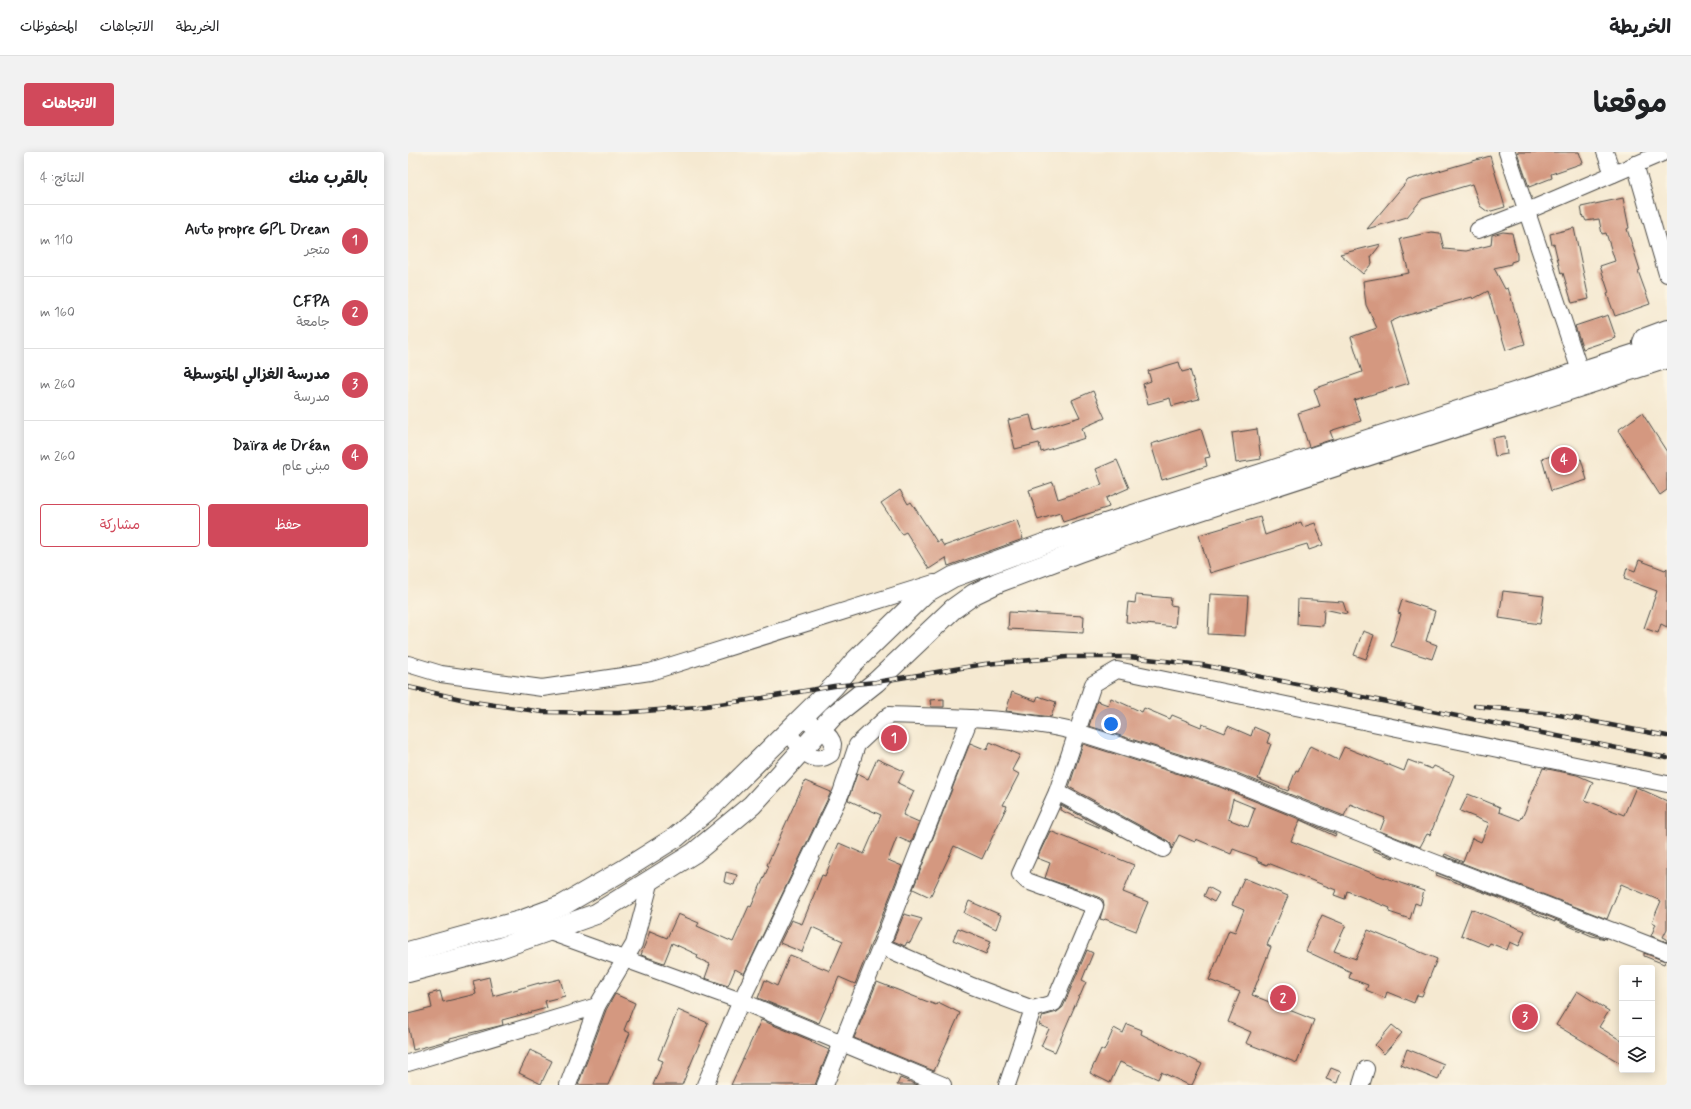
<!DOCTYPE html>
<html lang="ar">
<head>
<meta charset="utf-8">
<style>
	:root { --surface:#fff; --page:#f2f2f2; --text:#202124; --muted:#757577; --line:#e0e0e0; --accent:#d1495b }
	body { margin:0; font-family:Mynerve,"Playpen Sans Arabic",sans-serif; background:var(--page); color:var(--text); direction:rtl }
	.controls { position:absolute; right:12px; bottom:12px; display:grid; overflow:hidden; border-radius:4px; box-shadow:0 2px 10px #0003 }
	.controls button { width:36px; height:36px; display:grid; place-items:center; padding:0; border:0; border-bottom:1px solid var(--line); background:var(--surface); color:var(--text); font:20px sans-serif }
	.you { position:absolute; left:703px; top:572px; width:14px; height:14px; margin:-10px; border:3px solid #fff; border-radius:50%; background:#1a73e8; box-shadow:0 0 0 6px #1a73e833 }
	.badge { display:grid; place-items:center; width:26px; height:26px; border-radius:50%; background:var(--accent); color:#fff; font-size:13px; font-weight:700 }
	.pin { position:absolute; translate:-50% -50%; border:2px solid #fff; box-shadow:0 1px 4px #0006 }
	.list { margin:0; padding:0; list-style:none }
	h2 { display:flex; justify-content:space-between; align-items:center; height:52px; margin:0; padding:0 16px; font-size:17px }
	h2 small { font-size:13px; font-weight:400; color:var(--muted) }
	.list li { display:grid; grid-template-columns:26px 1fr auto; gap:12px; align-items:center; box-sizing:border-box; height:72px; padding:0 16px; border-top:1px solid var(--line) }
	.list b { display:block; font-size:15px; white-space:nowrap }
	.list p { margin:0; font-size:13px; white-space:nowrap; color:var(--muted) }
	.list em { font-size:13px; font-style:normal; color:var(--muted) }
	.actions { display:flex; gap:8px; padding:12px 16px }
	.actions a { flex:1; padding:9px 0; border:1px solid var(--accent); border-radius:4px; text-align:center; font-size:14px; color:var(--accent) }
	.actions .main { background:var(--accent); color:#fff }
	.icon { flex:none; width:22px; height:22px; fill:none; stroke:currentColor; stroke-width:2; stroke-linecap:round; stroke-linejoin:round }
	.map { position:relative; flex:none; width:1259px; height:933px; overflow:hidden; direction:ltr; border-radius:4px }
	header { display:flex; align-items:center; gap:24px; box-sizing:border-box; height:56px; padding:0 20px; background:var(--surface); border-bottom:1px solid var(--line) }
	header strong { font-size:19px }
	nav { display:flex; gap:22px; margin-inline-start:auto; font-size:14px }
	.intro { display:flex; align-items:center; justify-content:space-between; box-sizing:border-box; height:96px; padding:0 24px }
	h1 { margin:0; font-size:28px }
	.button { padding:10px 18px; border-radius:4px; background:var(--accent); color:#fff; font-size:14px; font-weight:700 }
	main { display:flex; gap:24px; padding:0 24px }
	aside { flex:1; background:var(--surface); border-radius:4px; box-shadow:0 2px 10px #0003 }
	.map>svg:first-child { display:block }
</style>
</head>
<body>
<header>
<strong>الخريطة</strong>
<nav><a>الخريطة</a><a>الاتجاهات</a><a>المحفوظات</a></nav>
</header>
<div class="intro"><h1>موقعنا</h1><a class="button">الاتجاهات</a></div>
<main>
<div class="map">
<svg width="1259" height="933" viewBox="0 0 1259 933">
	<rect width="100%" height="100%" fill="#fcf5e5"/>
	<filter id="ink" filterUnits="userSpaceOnUse"><feTurbulence type="fractalNoise" baseFrequency=".025" numOctaves="2"/><feDisplacementMap in="SourceGraphic" scale="8" xChannelSelector="R" yChannelSelector="G"/><feConvolveMatrix kernelMatrix="1 2 1 2 8 2 1 2 1" color-interpolation-filters="sRGB"/></filter>
	<filter id="wash" filterUnits="userSpaceOnUse"><feTurbulence type="fractalNoise" baseFrequency=".012" numOctaves="4" result="noise"/><feDisplacementMap in="SourceGraphic" scale="16" xChannelSelector="R" yChannelSelector="G"/><feGaussianBlur stdDeviation="0.9" result="paint"/><feColorMatrix in="noise" values="0 0 0 0 0 0 0 0 0 0 0 0 0 0 0 0 0 1.4 0 .05"/><feComposite in="paint" operator="in"/></filter>
	<g filter="url(#wash)">
		<rect width="100%" height="100%" fill="#f5e9d1"/>
		<g id="blocks">
			<!-- building -->
			<g fill="#d49880" fill-rule="evenodd">
				<path d="M 1109,0 L 1171,0 L 1175,11 L 1143,22 L 1144,26 L 1121,35 Z"/>
				<path d="M 1082,4 L 1097,55 L 1080,60 L 1072,54 L 1064,32 L 1014,47 L 999,65 L 959,77 L 1000,28 Z"/>
				<path d="M 1215,46 L 1221,76 L 1219,77 L 1232,118 L 1230,119 L 1242,152 L 1207,164 L 1199,142 L 1201,141 L 1192,114 L 1207,109 L 1198,81 L 1194,82 L 1191,67 L 1178,69 L 1176,65 L 1175,66 L 1173,55 Z"/>
				<path d="M 1166,76 L 1181,147 L 1164,151 L 1155,121 L 1153,122 L 1146,92 L 1144,93 L 1142,82 Z"/>
				<path d="M 1023,80 L 1032,81 L 1036,97 L 1058,99 L 1083,93 L 1084,83 L 1095,80 L 1104,81 L 1109,103 L 1109,108 L 1103,110 L 1103,112 L 1086,116 L 1097,137 L 1100,136 L 1117,192 L 1098,198 L 1080,139 L 1065,147 L 1064,145 L 993,165 L 982,170 L 1001,231 L 946,248 L 953,269 L 922,279 L 925,287 L 901,295 L 890,261 L 912,254 L 906,237 L 954,220 L 943,185 L 969,176 L 958,153 L 955,129 L 1001,121 L 992,87 Z"/>
				<path d="M 973,92 L 963,105 L 964,111 L 955,122 L 932,102 Z"/>
				<path d="M 1200,163 L 1208,186 L 1175,197 L 1167,174 Z"/>
				<path d="M 771,210 L 774,220 L 782,218 L 791,247 L 764,254 L 762,246 L 740,252 L 735,232 L 743,229 L 740,219 Z"/>
				<path d="M 685,239 L 697,266 L 674,276 L 677,286 L 633,300 L 631,291 L 607,297 L 600,268 L 622,263 L 626,279 L 672,265 L 664,248 Z"/>
				<path d="M 1234,261 L 1259,300 L 1259,338 L 1252,343 L 1210,278 Z"/>
				<path d="M 793,277 L 802,305 L 797,306 L 799,314 L 754,328 L 743,292 Z"/>
				<path d="M 849,277 L 853,307 L 828,311 L 824,281 Z"/>
				<path d="M 1097,284 L 1099,302 L 1087,304 L 1084,286 Z"/>
				<path d="M 1157,299 L 1161,311 L 1173,307 L 1179,328 L 1143,339 L 1134,307 Z"/>
				<path d="M 709,308 L 721,336 L 698,346 L 701,355 L 655,370 L 652,361 L 630,368 L 621,338 L 645,330 L 650,347 L 694,333 L 688,317 Z"/>
				<path d="M 492,338 L 500,352 L 503,350 L 529,390 L 532,388 L 536,394 L 609,368 L 615,387 L 540,414 L 538,406 L 521,417 L 498,380 L 494,382 L 473,351 Z"/>
				<path d="M 852,365 L 857,383 L 893,370 L 895,375 L 907,371 L 915,393 L 901,398 L 899,392 L 802,421 L 791,383 Z"/>
				<path d="M 1231,408 L 1257,418 L 1259,416 L 1259,475 L 1253,472 L 1250,481 L 1236,476 L 1249,439 L 1216,427 L 1219,416 L 1227,419 Z"/>
				<path d="M 1095,439 L 1136,444 L 1132,472 L 1091,466 Z"/>
				<path d="M 802,442 L 840,444 L 837,484 L 800,482 Z"/>
				<path d="M 728,443 L 763,446 L 762,453 L 769,454 L 767,475 L 718,470 L 720,450 L 727,451 Z"/>
				<path d="M 890,447 L 935,450 L 939,462 L 916,457 L 915,474 L 889,472 Z"/>
				<path d="M 994,448 L 1027,459 L 1018,489 L 1029,493 L 1024,507 L 983,494 L 993,462 L 990,461 Z"/>
				<path d="M 601,460 L 676,464 L 675,481 L 600,477 Z"/>
				<path d="M 955,479 L 966,483 L 958,507 L 946,503 Z"/>
				<path d="M 604,540 L 628,549 L 630,544 L 648,550 L 643,565 L 598,559 Z"/>
				<path d="M 703,546 L 734,560 L 736,556 L 762,567 L 764,563 L 793,575 L 794,572 L 817,581 L 820,574 L 843,584 L 846,575 L 862,582 L 859,591 L 863,592 L 850,627 L 880,639 L 888,618 L 890,619 L 902,594 L 930,608 L 936,595 L 996,619 L 1000,608 L 1024,617 L 1026,614 L 1046,623 L 1022,683 L 1019,682 L 1012,695 L 972,679 L 977,666 L 942,652 L 936,664 L 819,617 L 681,574 L 689,549 L 700,553 Z"/>
				<path d="M 536,547 L 536,555 L 523,555 L 522,548 Z"/>
				<path d="M 582,590 L 612,603 L 604,618 L 611,622 L 595,653 L 599,654 L 574,707 L 546,694 L 522,745 L 505,737 L 562,591 L 579,598 Z"/>
				<path d="M 675,592 L 812,635 L 928,682 L 927,684 L 892,668 L 883,689 L 969,723 L 1016,739 L 1012,753 L 1007,751 L 1002,767 L 981,760 L 982,756 L 939,739 L 937,747 L 926,743 L 928,738 L 860,711 L 859,713 L 849,709 L 849,706 L 825,697 L 823,702 L 788,687 L 787,690 L 771,683 L 764,697 L 763,692 L 760,689 L 661,635 ZM 825,647 L 847,656 L 840,675 L 820,667 Z"/>
				<path d="M 469,607 L 496,619 L 490,631 L 506,639 L 495,663 L 511,670 L 503,691 L 489,685 L 480,708 L 494,714 L 447,832 L 431,825 L 411,871 L 350,846 L 357,828 L 369,834 L 382,803 L 422,819 L 435,789 L 404,775 L 394,800 L 372,791 L 383,768 L 394,772 L 414,723 L 417,724 L 431,691 L 456,702 L 473,663 L 440,648 L 449,622 L 460,627 Z"/>
				<path d="M 1135,616 L 1169,623 L 1185,630 L 1177,648 L 1216,663 L 1228,635 L 1259,649 L 1259,777 L 1255,785 L 1259,787 L 1259,790 L 1243,784 L 1248,772 L 1244,770 L 1253,749 L 1213,732 L 1199,767 L 1036,704 L 1037,702 L 1055,710 L 1064,686 L 1073,690 L 1081,671 L 1052,659 L 1060,642 L 1092,655 L 1091,660 L 1112,668 L 1113,665 L 1114,666 Z"/>
				<path d="M 397,629 L 423,640 L 336,822 L 327,817 L 320,834 L 297,826 L 302,812 L 289,806 L 290,803 L 264,791 L 256,811 L 233,803 L 242,779 L 259,786 L 270,762 L 291,771 L 289,774 L 325,790 L 341,754 L 343,755 L 361,714 L 359,713 Z"/>
				<path d="M 653,653 L 706,682 L 652,658 Z"/>
				<path d="M 642,679 L 726,713 L 715,740 L 740,750 L 728,779 L 697,767 L 696,768 L 692,767 L 696,753 L 695,748 L 691,745 L 637,726 L 642,711 L 629,706 Z"/>
				<path d="M 965,696 L 986,705 L 985,706 L 964,698 Z"/>
				<path d="M 318,720 L 329,723 L 326,733 L 316,730 Z"/>
				<path d="M 1029,721 L 1198,787 L 1184,784 L 1147,768 L 1147,770 L 1091,746 L 1028,723 Z"/>
				<path d="M 836,726 L 880,744 L 859,793 L 863,795 L 844,843 L 906,868 L 889,911 L 838,891 L 843,880 L 820,870 L 832,840 L 801,828 L 821,778 L 827,780 L 836,758 L 824,753 Z"/>
				<path d="M 800,735 L 811,741 L 806,750 L 796,744 Z"/>
				<path d="M 561,749 L 593,763 L 588,777 L 556,761 Z"/>
				<path d="M 1063,757 L 1117,779 L 1111,794 L 1102,790 L 1099,798 L 1082,791 L 1080,794 L 1053,783 Z"/>
				<path d="M 496,762 L 514,767 L 502,791 L 499,790 L 497,794 L 485,789 Z"/>
				<path d="M 914,763 L 938,773 L 926,799 L 948,807 L 960,778 L 1029,807 L 1014,844 L 1009,843 L 1006,851 L 979,840 L 977,846 L 958,838 L 960,833 L 941,826 L 943,820 L 898,799 Z"/>
				<path d="M 550,776 L 583,789 L 578,802 L 545,788 Z"/>
				<path d="M 679,798 L 685,801 L 674,828 L 678,830 L 672,844 L 671,844 L 647,900 L 633,894 L 641,877 L 631,873 L 635,864 L 649,860 L 655,855 Z"/>
				<path d="M 1236,801 L 1257,809 L 1256,812 L 1236,804 Z"/>
				<path d="M 81,825 L 85,844 L 131,831 L 131,832 L 152,827 L 157,844 L 137,849 L 139,856 L 94,868 L 95,873 L 42,886 L 42,888 L 5,898 L 0,872 L 0,862 L 24,856 L 21,842 L 32,839 L 35,850 L 68,842 L 65,829 Z"/>
				<path d="M 469,830 L 528,853 L 530,850 L 552,861 L 526,919 L 446,886 Z"/>
				<path d="M 1169,839 L 1201,859 L 1191,875 L 1214,889 L 1214,912 L 1148,873 Z"/>
				<path d="M 207,842 L 227,851 L 216,878 L 222,881 L 200,933 L 170,933 L 198,858 Z"/>
				<path d="M 270,858 L 300,871 L 274,933 L 245,933 L 255,909 L 250,907 Z"/>
				<path d="M 353,868 L 404,889 L 403,890 L 421,898 L 407,933 L 323,933 Z"/>
				<path d="M 719,872 L 734,878 L 733,882 L 794,912 L 784,933 L 781,933 L 753,920 L 750,927 L 712,910 L 702,931 L 682,921 L 693,897 L 696,899 L 706,876 L 715,881 Z"/>
				<path d="M 984,873 L 994,881 L 976,902 L 967,893 Z"/>
				<path d="M 999,897 L 1036,912 L 1030,928 L 993,913 Z"/>
				<path d="M 122,898 L 144,909 L 133,932 L 111,921 Z"/>
				<path d="M 923,916 L 933,920 L 929,931 L 918,927 Z"/>
				<path d="M 492,926 L 510,933 L 489,933 Z"/>
			</g>
		</g>
	</g>
	<g filter="url(#ink)">
		<use href="#blocks" fill-opacity="0" stroke="#494844" stroke-width="1"/>
		<g fill="none" stroke-linecap="round" stroke-linejoin="round">
			<defs>
				<g id="minor">
					<path d="M 1099,0 L 1172,219"/>
					<path d="M 1197,0 L 1205,22"/>
					<path d="M 1227,12 L 1259,122"/>
					<path d="M 1070,78 L 1119,59 L 1257,0"/>
					<path d="M 1236,200 L 1233,190 L 1235,185 L 1259,176"/>
					<path d="M 0,512 L 33,522 L 134,536 L 242,520 L 526,431"/>
					<path d="M 380,580 C 391,594 403,616 423,602 C 424,599 425,595 425,592 C 423,580 403,572 393,567"/>
					<path d="M 649,640 L 755,697"/>
					<path d="M 139,779 L 333,849 L 535,933"/>
					<path d="M 473,794 L 564,834 L 625,857 L 599,933"/>
					<path d="M 625,857 L 646,851 L 687,754 L 619,729 L 612,722 L 649,640 L 685,532 L 709,518 L 1259,632"/>
					<path d="M 0,911 L 189,854"/>
					<path d="M 160,933 L 189,854 L 226,792 L 243,728"/>
					<path d="M 297,933 L 333,849 L 433,641 L 449,593 L 481,563 C 544,565 608,565 669,580 L 815,626 L 997,699 L 1259,800"/>
					<path d="M 417,933 L 473,794 L 562,566"/>
					<path d="M 953,933 L 958,917"/>
				</g>
				<g id="major">
					<path d="M 0,800 L 112,769 L 155,753 L 214,719 L 268,685 L 301,657 L 426,534 L 446,510 L 517,441 L 545,425 L 641,390 L 1259,192"/>
					<path d="M 0,820 L 92,796 L 188,762 L 286,701 L 344,653 L 425,564 L 468,530 L 545,457 L 566,442 L 591,430 L 671,400 L 756,370 L 1259,206"/>
				</g>
			</defs>
			<!-- minor casing -->
			<use href="#minor" stroke="#494844" stroke-width="18"/>
			<!-- major casing -->
			<use href="#major" stroke="#494844" stroke-width="22"/>
			<!-- minor -->
			<use href="#minor" stroke="#fff" stroke-width="16"/>
			<!-- major -->
			<use href="#major" stroke="#fff" stroke-width="20"/>
			<defs>
				<g id="rail">
					<path d="M 0,535 L 66,550 L 135,560 L 210,561 L 290,555 L 355,546 L 426,534 L 468,530 L 577,512 L 659,505 L 721,505 L 794,513 L 1259,606"/>
					<path d="M 1067,554 L 1146,562 L 1259,584"/>
				</g>
			</defs>
			<!-- rail casing -->
			<use href="#rail" stroke="#2b2b2b" stroke-width="4.5"/>
			<!-- rail -->
			<use href="#rail" stroke="#fcf5e5" stroke-width="3" stroke-dasharray="9" stroke-linecap="butt"/>
		</g>
	</g>
</svg>
<div class="controls">
<button>+</button>
<button>−</button>
<button><svg class="icon" aria-label="layers" viewBox="0 0 24 24"><path d="M12 4l9 5-9 5-9-5zM3 14l9 5 9-5"/></svg></button>
</div>
<div class="you"></div>
<div class="pin badge" style="left:486px;top:586px">1</div>
<div class="pin badge" style="left:875px;top:846px">2</div>
<div class="pin badge" style="left:1117px;top:865px">3</div>
<div class="pin badge" style="left:1156px;top:308px">4</div>
</div>
<aside>
<h2>بالقرب منك<small>النتائج: 4</small></h2>
<ul class="list">
<li><span class="badge">1</span><div><b>Auto propre GPL Drean</b><p>متجر</p></div><em>110 m</em></li>
<li><span class="badge">2</span><div><b>CFPA</b><p>جامعة</p></div><em>160 m</em></li>
<li><span class="badge">3</span><div><b>مدرسة الغزالي المتوسطة</b><p>مدرسة</p></div><em>260 m</em></li>
<li><span class="badge">4</span><div><b>Daïra de Dréan</b><p>مبنى عام</p></div><em>260 m</em></li>
</ul>
<div class="actions"><a class="main">حفظ</a><a>مشاركة</a></div>
</aside>
</main>
</body>
</html>
